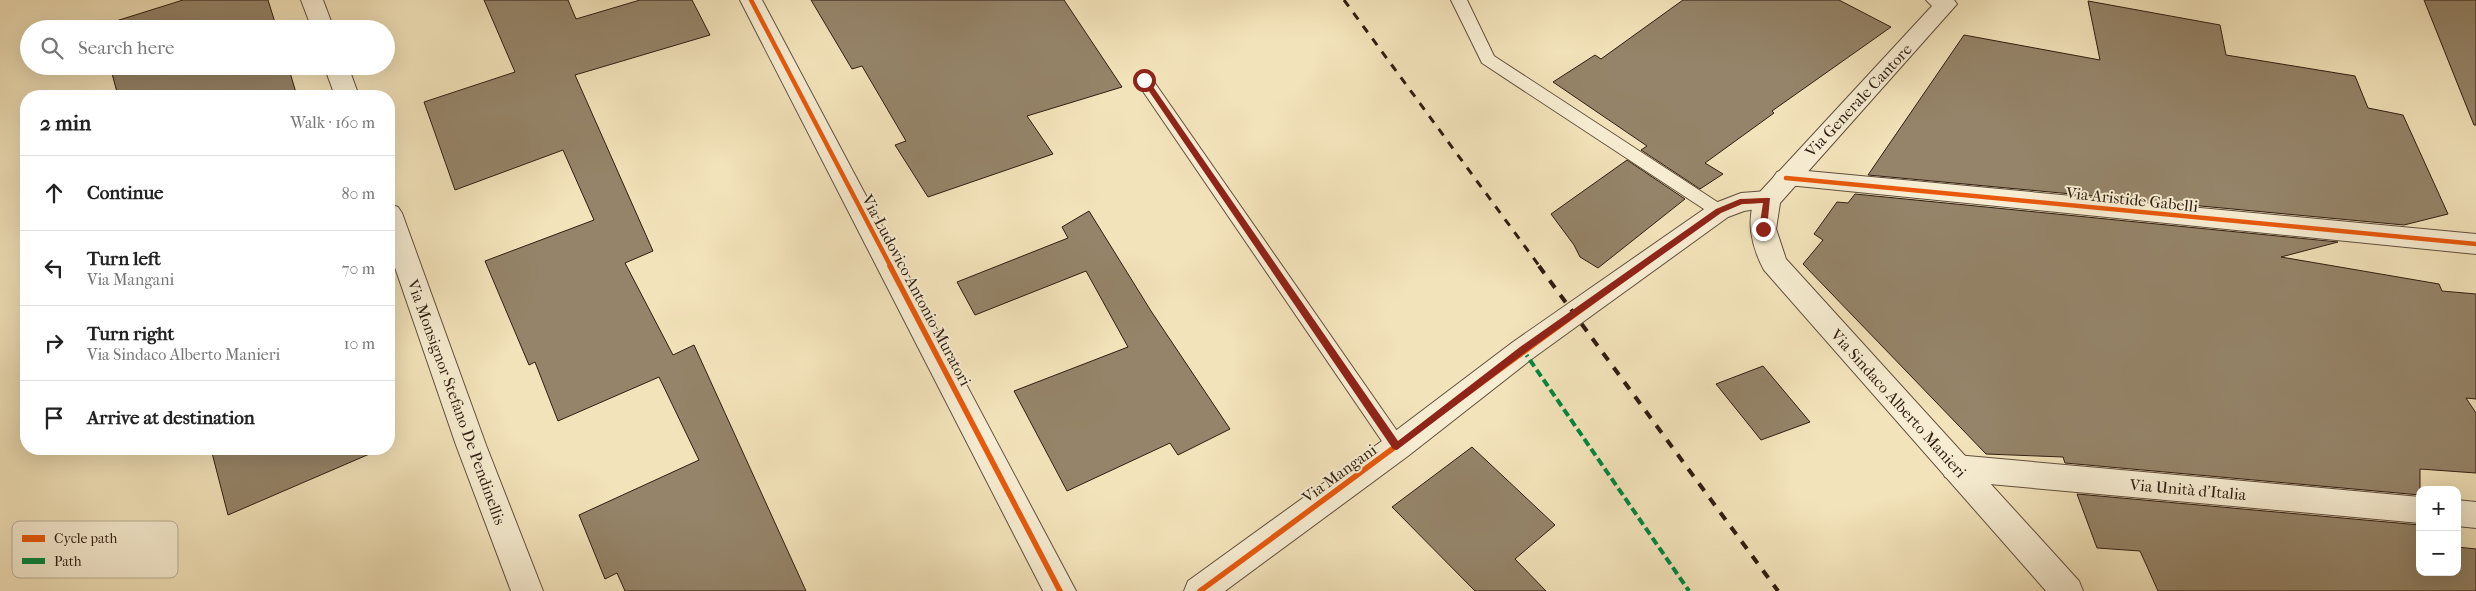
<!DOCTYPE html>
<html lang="en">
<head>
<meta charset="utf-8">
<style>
	:root { --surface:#fff; --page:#f6f6f6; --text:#222; --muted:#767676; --line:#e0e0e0 }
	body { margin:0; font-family:"IM FELL French Canon",serif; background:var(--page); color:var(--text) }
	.controls { position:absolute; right:15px; bottom:15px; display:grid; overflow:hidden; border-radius:10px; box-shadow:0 5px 20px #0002 }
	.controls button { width:45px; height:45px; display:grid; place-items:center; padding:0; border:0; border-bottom:1px solid var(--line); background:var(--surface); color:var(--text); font:25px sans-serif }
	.stop { position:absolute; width:15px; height:15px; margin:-11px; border:4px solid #8f2418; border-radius:50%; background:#fff }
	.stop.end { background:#8f2418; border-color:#fff; box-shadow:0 1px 5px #0008 }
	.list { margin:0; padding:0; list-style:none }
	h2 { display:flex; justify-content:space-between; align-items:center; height:65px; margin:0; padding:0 20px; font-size:21px }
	h2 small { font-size:16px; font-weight:400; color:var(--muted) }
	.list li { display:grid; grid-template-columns:32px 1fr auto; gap:15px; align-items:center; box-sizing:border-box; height:75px; padding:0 20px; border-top:1px solid var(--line) }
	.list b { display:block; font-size:19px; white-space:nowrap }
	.list p { margin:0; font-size:16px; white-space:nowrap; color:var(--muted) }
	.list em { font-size:16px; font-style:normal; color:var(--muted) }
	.icon { flex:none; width:28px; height:28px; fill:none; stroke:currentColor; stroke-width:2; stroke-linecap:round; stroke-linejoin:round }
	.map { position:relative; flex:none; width:2476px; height:591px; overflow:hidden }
	.search { position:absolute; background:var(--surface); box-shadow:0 5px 20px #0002; left:20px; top:20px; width:375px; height:55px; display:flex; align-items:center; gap:12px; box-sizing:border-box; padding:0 18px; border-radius:28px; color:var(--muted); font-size:19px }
	.panel { position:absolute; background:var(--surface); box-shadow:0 5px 20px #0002; left:20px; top:90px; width:375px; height:365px; border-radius:20px }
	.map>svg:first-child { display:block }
</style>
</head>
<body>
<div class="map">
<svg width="2476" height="591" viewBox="0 0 2476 591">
	<rect width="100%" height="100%" fill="#f3e3ba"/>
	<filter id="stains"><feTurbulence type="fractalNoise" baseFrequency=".004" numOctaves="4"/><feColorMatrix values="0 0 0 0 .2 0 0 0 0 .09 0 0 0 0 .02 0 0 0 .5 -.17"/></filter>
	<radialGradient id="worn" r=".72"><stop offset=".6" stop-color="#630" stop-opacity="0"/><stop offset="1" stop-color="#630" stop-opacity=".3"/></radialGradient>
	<!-- building -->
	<g fill="#958469" stroke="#2f1d12">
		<path d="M 183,0 L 268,0 L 277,29 L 100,29 L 100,26 Z"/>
		<path d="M 484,0 L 568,0 L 576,19 L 640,0 L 692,0 L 710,35 L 575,75 L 653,251 L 625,263 L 673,355 L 694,345 L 806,591 L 625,591 L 617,573 L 605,579 L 579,515 L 699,460 L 659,377 L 558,421 L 535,362 L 529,365 L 485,261 L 594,220 L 563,150 L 455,190 L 424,102 L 515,72 Z"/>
		<path d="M 811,0 L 1064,0 L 1122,87 L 1027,116 L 1053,154 L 928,197 L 895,145 L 906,141 L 862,66 L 852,69 Z"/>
		<path d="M 1683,0 L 1839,0 L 1891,27 L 1772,111 L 1774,113 L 1705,163 L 1723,174 L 1700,189 L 1641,150 L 1647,146 L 1553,82 L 1595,55 L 1601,59 Z"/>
		<path d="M 2424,0 L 2476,0 L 2476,125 L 2474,125 Z"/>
		<path d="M 2088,1 L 2220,25 L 2226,55 L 2355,76 L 2368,108 L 2403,115 L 2448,214 L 2404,225 L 1868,175 L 1964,35 L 2100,60 Z"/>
		<path d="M 110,66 L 288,66 L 297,96 L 118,96 Z"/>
		<path d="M 1627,160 L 1685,199 L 1598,268 L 1580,257 L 1574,245 L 1551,214 Z"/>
		<path d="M 1855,194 L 2338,242 L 2281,257 L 2439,284 L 2442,291 L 2476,294 L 2476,399 L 2466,398 L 2476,413 L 2476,473 L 2420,469 L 2420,495 L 2065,463 L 2063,457 L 1986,454 L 1803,264 L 1823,240 L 1814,234 L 1837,202 L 1848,203 Z"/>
		<path d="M 1089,211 L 1151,311 L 1230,429 L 1178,455 L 1170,443 L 1067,491 L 1014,391 L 1128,347 L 1086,271 L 975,315 L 957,282 L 1068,238 L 1062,227 Z"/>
		<path d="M 1763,366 L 1810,422 L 1761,440 L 1716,384 Z"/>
		<path d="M 1472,447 L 1555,525 L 1515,559 L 1546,591 L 1475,591 L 1392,507 Z"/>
		<path d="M 211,449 L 381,449 L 228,515 Z"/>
		<path d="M 2077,494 L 2420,525 L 2420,572 L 2457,572 L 2457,547 L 2476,549 L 2476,591 L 2158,591 L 2140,551 L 2097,548 Z"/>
	</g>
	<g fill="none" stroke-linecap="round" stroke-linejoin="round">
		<defs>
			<g id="service">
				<path d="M 1451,0 L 1467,0 L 1494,56 L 1725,207 L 1728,211 L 1725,215 L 1719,217 L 1713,215 L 1482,63 Z"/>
				<path d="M 1144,75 L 1150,76 L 1404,441 L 1407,447 L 1404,453 L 1397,455 L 1390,453 L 1138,84 L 1136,80 L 1138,76 Z"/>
			</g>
			<g id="minor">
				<path d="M 301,0 L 323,0 L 334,29 L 312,29 Z"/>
				<path d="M 740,0 L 762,0 L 1076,591 L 1043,591 Z"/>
				<path d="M 324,66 L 348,66 L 359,96 L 335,96 Z"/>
				<path d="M 1786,169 L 2476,234 L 2476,254 L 1777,184 L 1773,178 L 1777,172 Z"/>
				<path d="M 1767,191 L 1776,194 L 1780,200 L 1776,206 L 1744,211 L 1728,217 L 1533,358 L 1408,456 L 1225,591 L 1184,591 L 1188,581 L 1386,438 L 1513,342 L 1710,205 L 1741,193 Z"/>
				<path d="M 389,204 L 398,207 L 402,213 L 486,445 L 543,591 L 511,591 L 456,445 L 389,250 Z"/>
				<path d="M 1956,455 L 2420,497 L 2420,523 L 1956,481 L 1945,477 L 1941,468 L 1945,459 Z"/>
				<path d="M 2457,500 L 2476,502 L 2476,528 L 2457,526 Z"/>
			</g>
			<path id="tertiary" d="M 1926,0 L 1954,0 L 1957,4 L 1780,203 L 1776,229 L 1786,259 L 2079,581 L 2083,591 L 2046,591 L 1764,270 C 1752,248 1744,217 1758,194 L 1932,6 Z"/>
		</defs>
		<!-- service casing -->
		<use href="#service" stroke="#604e3c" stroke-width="2"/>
		<!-- minor casing -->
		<use href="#minor" stroke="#604e3c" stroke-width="2"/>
		<!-- tertiary casing -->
		<use href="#tertiary" stroke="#604e3c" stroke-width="2"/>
		<!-- service -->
		<use href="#service" fill="#f7edd2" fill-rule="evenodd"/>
		<!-- minor -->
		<use href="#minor" fill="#f7edd2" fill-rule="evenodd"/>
		<!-- tertiary -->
		<use href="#tertiary" fill="#f7edd2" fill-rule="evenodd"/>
		<!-- rail-far1 -->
		<path stroke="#2f1d12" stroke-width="3" stroke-dasharray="8 8" stroke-linecap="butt" d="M 1344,0 L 1540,267"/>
		<!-- rail -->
		<path stroke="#2f1d12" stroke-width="4" stroke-dasharray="9 9" stroke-linecap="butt" d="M 1539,266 L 1778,591"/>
		<!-- quiet -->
		<path stroke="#00873e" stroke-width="4" stroke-dasharray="8 4" stroke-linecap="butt" d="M 1523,350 L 1689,591"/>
		<defs>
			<g id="cycleway-far1">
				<path d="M 751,0 L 891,267"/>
				<path d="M 1786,178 L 2476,244"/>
				<path d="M 1640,267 L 1719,211 L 1741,202 L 1767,200"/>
			</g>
			<g id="cycleway">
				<path d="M 890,266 L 1060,591"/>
				<path d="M 1200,591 C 1348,483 1493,372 1642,266"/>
			</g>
		</defs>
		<!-- cycleway-far1 casing -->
		<use href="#cycleway-far1" stroke="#f7edd2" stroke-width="7"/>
		<!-- cycleway casing -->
		<use href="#cycleway" stroke="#f7edd2" stroke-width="9"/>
		<!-- cycleway-far1 -->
		<use href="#cycleway-far1" stroke="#e8590c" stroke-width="4.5"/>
		<!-- cycleway -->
		<use href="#cycleway" stroke="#e8590c" stroke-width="5.5"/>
	</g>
	<!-- route -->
	<path fill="#8f2418" d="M 1142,78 L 1147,78 L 1398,441 L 1520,347 L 1716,209 L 1740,199 L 1770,198 L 1767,229 L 1763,232 L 1759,229 L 1763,203 L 1742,204 L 1721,213 L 1526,352 L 1397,450 L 1393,449 L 1142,81 Z"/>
	<g text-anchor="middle" stroke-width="4" stroke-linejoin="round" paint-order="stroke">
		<!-- street labels -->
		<g font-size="16" fill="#2f1d12" stroke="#f7edd2">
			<text transform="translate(1858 100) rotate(-47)" y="6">Via Generale Cantore</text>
			<text transform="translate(2132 199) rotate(6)" y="6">Via Aristide Gabelli</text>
			<text transform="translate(917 290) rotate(62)" y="6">Via Ludovico Antonio Muratori</text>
			<text transform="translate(457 402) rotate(70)" y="6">Via Monsignor Stefano De Pendinellis</text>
			<text transform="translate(1899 403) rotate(48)" y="6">Via Sindaco Alberto Manieri</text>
			<text transform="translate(1339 473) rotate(-36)" y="6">Via Mangani</text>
			<text transform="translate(2188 489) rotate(5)" y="6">Via Unità d'Italia</text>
		</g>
	</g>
	<!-- legend -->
	<rect x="12" y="521" width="166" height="57" rx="8" fill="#f7edd2" stroke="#bbaf98" stroke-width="1"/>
	<rect x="22" y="535" width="23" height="7" fill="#e8590c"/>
	<rect x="22" y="558" width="23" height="6" fill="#00873e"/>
	<g font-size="14" fill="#2f1d12">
		<text x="54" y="543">Cycle path</text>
		<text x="54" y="566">Path</text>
	</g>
	<rect width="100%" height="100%" filter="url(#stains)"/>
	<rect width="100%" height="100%" fill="url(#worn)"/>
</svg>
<div class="controls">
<button>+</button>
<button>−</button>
</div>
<div class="stop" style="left:1144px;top:80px"></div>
<div class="stop end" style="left:1763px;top:229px"></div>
<div class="search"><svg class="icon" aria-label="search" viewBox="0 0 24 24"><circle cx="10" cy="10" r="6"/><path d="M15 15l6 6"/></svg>Search here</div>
<section class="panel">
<h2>2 min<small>Walk · 160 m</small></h2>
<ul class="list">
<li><svg class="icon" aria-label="ahead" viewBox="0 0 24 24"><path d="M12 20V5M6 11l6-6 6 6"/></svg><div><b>Continue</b></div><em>80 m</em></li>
<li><svg class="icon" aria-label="left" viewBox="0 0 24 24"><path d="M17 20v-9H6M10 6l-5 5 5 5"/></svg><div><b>Turn left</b><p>Via Mangani</p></div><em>70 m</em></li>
<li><svg class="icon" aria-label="right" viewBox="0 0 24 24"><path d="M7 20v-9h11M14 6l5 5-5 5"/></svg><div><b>Turn right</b><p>Via Sindaco Alberto Manieri</p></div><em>10 m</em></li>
<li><svg class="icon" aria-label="arrive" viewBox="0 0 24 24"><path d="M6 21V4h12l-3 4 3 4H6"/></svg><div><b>Arrive at destination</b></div></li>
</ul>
</section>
</div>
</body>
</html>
